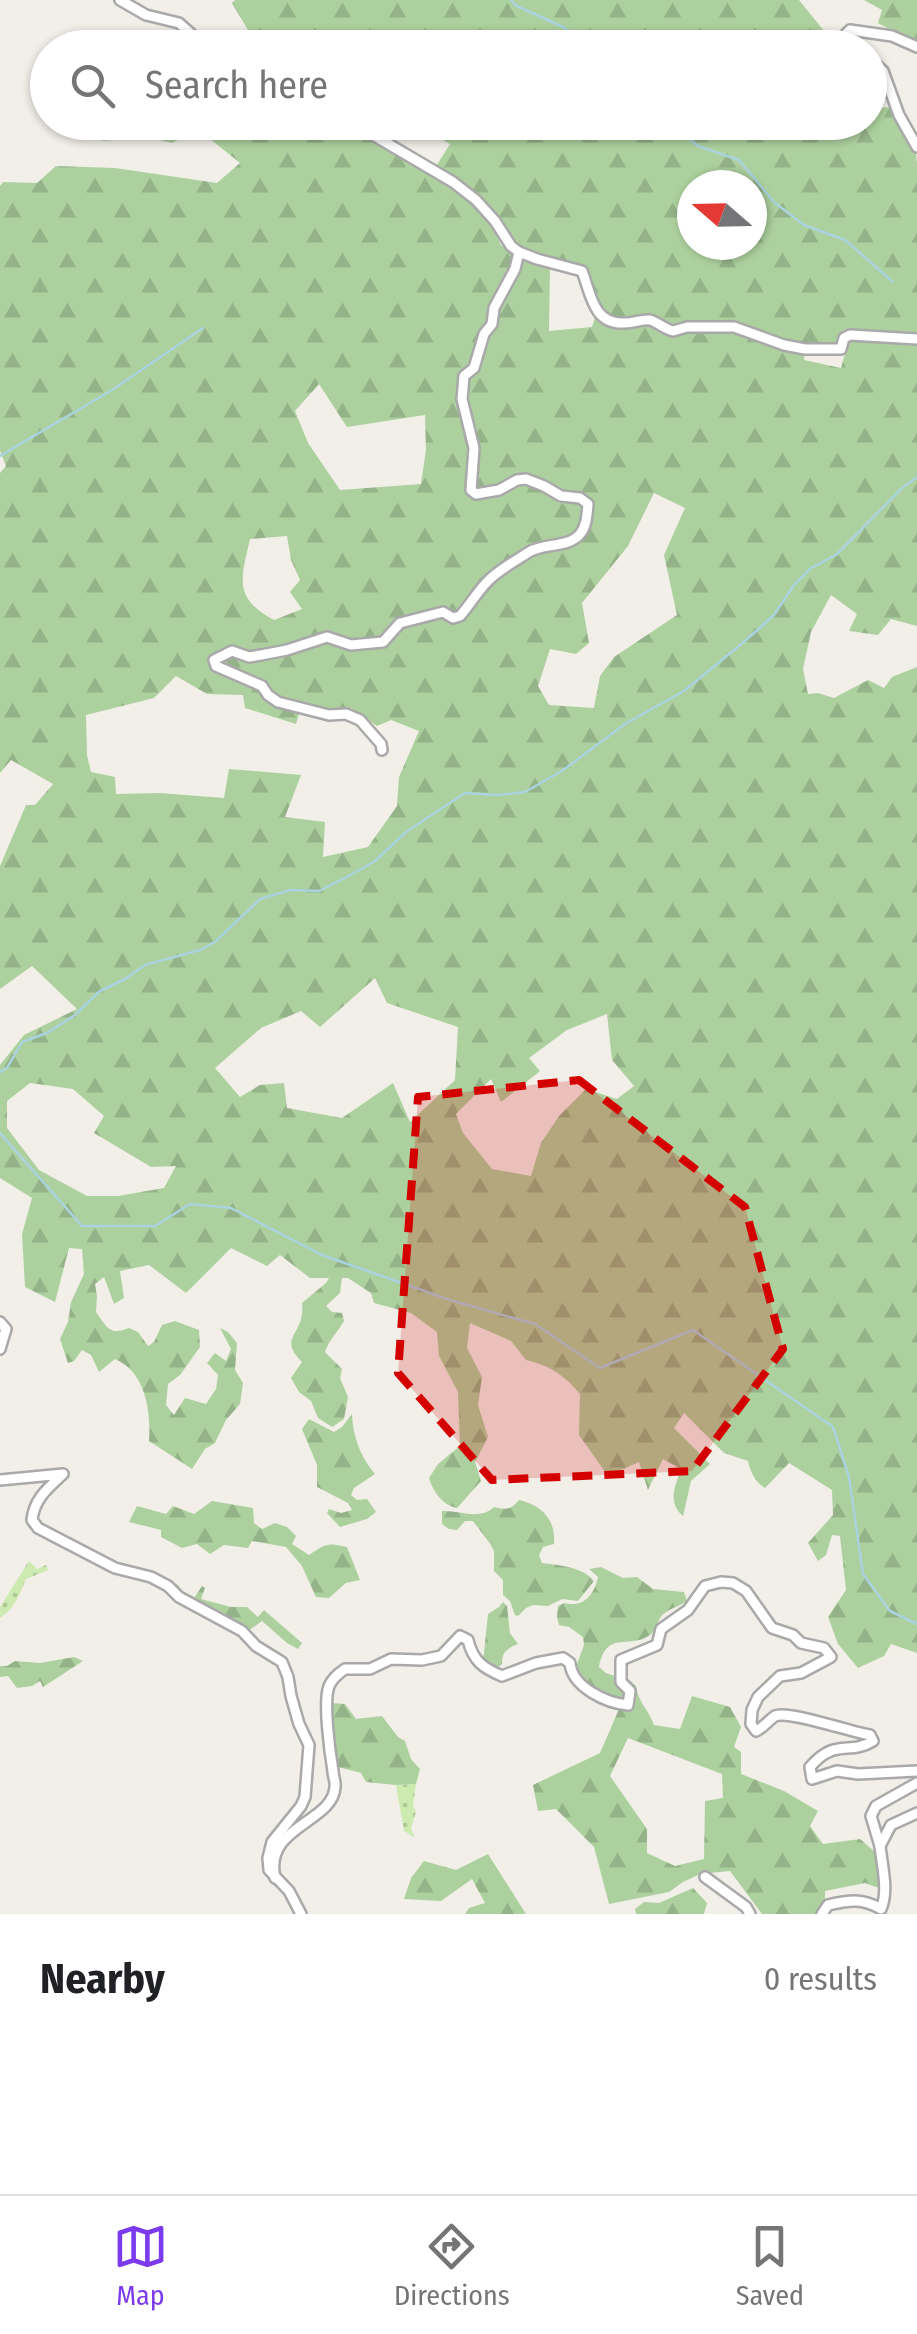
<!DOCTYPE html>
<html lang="en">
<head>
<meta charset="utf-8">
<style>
	:root { --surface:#fff; --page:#f6f6f6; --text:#202124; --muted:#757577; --line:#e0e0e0; --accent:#7c3aed }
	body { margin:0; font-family:"Fira Sans Condensed",sans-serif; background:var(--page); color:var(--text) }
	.compass { position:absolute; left:677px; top:170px; width:90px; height:90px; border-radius:50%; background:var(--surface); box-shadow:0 2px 8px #0004; rotate:290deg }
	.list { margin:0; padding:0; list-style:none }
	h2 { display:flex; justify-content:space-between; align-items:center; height:130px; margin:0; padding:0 40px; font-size:42px }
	h2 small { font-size:32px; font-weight:400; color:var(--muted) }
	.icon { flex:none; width:55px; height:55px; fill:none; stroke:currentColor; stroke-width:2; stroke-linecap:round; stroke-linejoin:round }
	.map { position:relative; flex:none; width:917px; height:1914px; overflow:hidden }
	.search { position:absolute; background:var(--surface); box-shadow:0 2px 8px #0004; left:30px; right:30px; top:30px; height:110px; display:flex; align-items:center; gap:25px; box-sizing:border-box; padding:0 35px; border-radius:55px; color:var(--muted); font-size:38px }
	.sheet { height:280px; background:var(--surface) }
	nav { display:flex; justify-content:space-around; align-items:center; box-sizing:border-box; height:140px; border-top:2px solid var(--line); background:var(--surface); font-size:28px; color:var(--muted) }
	nav a { display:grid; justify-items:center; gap:5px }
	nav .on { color:var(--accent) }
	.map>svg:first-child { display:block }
</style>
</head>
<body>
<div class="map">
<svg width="917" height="1914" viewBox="0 0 917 1914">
	<defs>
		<pattern id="grass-dots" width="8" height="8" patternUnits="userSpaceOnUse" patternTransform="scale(2.5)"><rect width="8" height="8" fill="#cdebb0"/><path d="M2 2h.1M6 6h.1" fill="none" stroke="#b0c997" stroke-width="1.8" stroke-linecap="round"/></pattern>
		<pattern id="forest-firs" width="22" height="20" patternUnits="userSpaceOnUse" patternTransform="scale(2.5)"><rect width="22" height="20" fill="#add19e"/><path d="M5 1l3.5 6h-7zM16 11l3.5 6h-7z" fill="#95b388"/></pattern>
	</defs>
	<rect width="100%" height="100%" fill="#f2efe9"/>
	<!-- grass -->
	<g fill="url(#grass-dots)">
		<path d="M 29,1561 L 37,1569 L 46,1565 L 48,1570 L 26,1579 C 19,1595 16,1607 0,1618 L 0,1607 Z"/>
		<path d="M 416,1784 L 413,1805 L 416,1812 L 411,1828 L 414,1837 L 404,1831 L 396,1785 Z"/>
	</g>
	<!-- forest -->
	<g fill="url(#forest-firs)" fill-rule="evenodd">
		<path d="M 235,0 L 799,0 L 833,42 L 831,48 L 279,47 L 248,30 L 232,3 Z"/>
		<path d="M 864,0 L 917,0 L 917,44 L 878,23 L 882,10 Z"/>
		<path d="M 870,95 L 875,108 L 893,107 L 915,147 L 917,163 L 917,336 L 843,330 L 840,346 L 804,347 L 734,324 L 687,322 L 671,329 L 650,317 L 622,321 L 612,319 L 597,307 L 583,269 L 518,250 L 496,218 L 435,168 L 450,144 L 411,123 L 870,122 ZM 692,185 L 752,185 L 752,245 L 692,245 Z"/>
		<path d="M 88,123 L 286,123 L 299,134 L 312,123 L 343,123 L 436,176 L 461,195 L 489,220 L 501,245 L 513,253 L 511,268 L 491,308 L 489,325 L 479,333 L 471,366 L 462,373 C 457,399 464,420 469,445 C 472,460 469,478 469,493 L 476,498 L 503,492 L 522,482 L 531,484 L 553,497 L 563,500 L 572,499 L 584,504 L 580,528 L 573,535 L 531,546 L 506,566 L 490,572 L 469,598 L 462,611 L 454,614 L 442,606 L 430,613 L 399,620 L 381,638 L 352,641 L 327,635 L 297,645 L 247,655 L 230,648 L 211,660 L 214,669 L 259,690 L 278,706 L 300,711 L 296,724 L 245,708 L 243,695 L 207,694 L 176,676 L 154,698 L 86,715 L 87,755 L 91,772 L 115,777 L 116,794 L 160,793 L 224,798 L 229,769 L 301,775 L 285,817 L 325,822 L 323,857 L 368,847 L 397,806 L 399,777 L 419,731 L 391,720 L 377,726 L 351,708 L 333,711 L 278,700 L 270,694 L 263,683 L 218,665 L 216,661 L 232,653 C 269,667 290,647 324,640 C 334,638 343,646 354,647 C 364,648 375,645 385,644 L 402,625 L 445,615 L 452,620 L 464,617 L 496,576 L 509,570 L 535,551 L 549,549 L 579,539 L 587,529 L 590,502 C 579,494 569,497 557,492 C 546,487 536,481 525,477 L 496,488 L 478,491 L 474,489 L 478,446 L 467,417 L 464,384 L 467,376 L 477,367 L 486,334 L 495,323 L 496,308 L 517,270 L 520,256 L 550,265 L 549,331 L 592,327 L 596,314 C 613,329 629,325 650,322 L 662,331 L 672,333 L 689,329 L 710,331 L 733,329 L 784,348 L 805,352 L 804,360 L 841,368 L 849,339 L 917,342 L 917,626 L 891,619 L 878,635 L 849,631 L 857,614 L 831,595 L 811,632 L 803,669 L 808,694 L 818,693 L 834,698 L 868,680 L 884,688 L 892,677 L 917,667 L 917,1653 L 891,1644 L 884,1656 L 858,1668 L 838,1644 L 828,1617 L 846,1590 L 840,1536 L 832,1535 L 826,1555 L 818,1561 L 808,1543 L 833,1515 L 832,1490 L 789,1463 L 765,1488 C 755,1482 750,1471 748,1461 L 724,1453 L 684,1413 L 674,1428 L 710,1464 L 691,1481 L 683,1516 C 667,1502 675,1487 681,1469 L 663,1459 L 648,1490 L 639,1462 L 608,1476 L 579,1435 L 580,1394 C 565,1376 550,1365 526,1360 L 511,1341 L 470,1323 L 467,1348 L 482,1377 L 478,1405 L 488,1437 L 475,1462 L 481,1481 L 457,1508 C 442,1505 433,1491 429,1478 L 438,1464 L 460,1446 L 458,1392 L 439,1356 L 437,1332 L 411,1313 L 374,1303 L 371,1293 L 348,1278 L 342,1278 L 340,1293 L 326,1306 L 332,1312 L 342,1313 L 344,1321 C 337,1333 329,1340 325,1352 L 342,1369 L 340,1378 L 348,1397 L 344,1419 L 332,1427 L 318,1418 L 311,1401 L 299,1392 L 291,1378 L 302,1362 C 276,1337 306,1335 302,1303 L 326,1283 L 329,1278 L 310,1278 L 280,1255 L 267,1266 L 231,1248 L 186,1293 L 149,1265 L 120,1271 L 124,1298 L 114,1304 L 104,1277 L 95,1284 L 97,1296 L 96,1312 C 107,1327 109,1336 129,1328 L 138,1332 L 148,1346 L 154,1342 L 162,1325 L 175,1321 L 199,1330 L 200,1347 L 180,1375 L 168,1384 L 166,1405 L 174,1415 L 185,1398 L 206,1404 L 216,1389 L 218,1375 L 207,1363 L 215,1353 L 226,1361 L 231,1349 L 220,1328 L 228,1332 L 237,1343 L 235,1370 L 243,1383 L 240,1404 L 226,1420 L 215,1443 L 205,1449 L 192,1469 L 149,1441 C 151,1412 146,1372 115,1359 L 99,1372 L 91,1355 L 82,1350 L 74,1361 L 68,1363 L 60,1339 L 68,1322 L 71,1302 L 84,1274 L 82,1249 L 69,1248 L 55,1302 L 25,1287 L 22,1234 L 32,1198 L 0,1178 L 0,1065 L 24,1035 L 77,1009 L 32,966 L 0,989 L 0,866 L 26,805 L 35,805 L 53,784 L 11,760 L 0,773 L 0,473 L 6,466 L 0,451 L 0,186 L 3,182 L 37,183 L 56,166 L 115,168 L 217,183 L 240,163 L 199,130 L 172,143 L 143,136 L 103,141 L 87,129 ZM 319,384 L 347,427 L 425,415 L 426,450 L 421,484 L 340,490 L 308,443 L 295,411 ZM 654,493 L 685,508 L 664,555 L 677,615 L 614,657 L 600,676 L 594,708 L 549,705 L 538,686 L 550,649 L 576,654 L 589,643 L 582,603 L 628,546 ZM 287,536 L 291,560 L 300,580 L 290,592 L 302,609 L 274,620 C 233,598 241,579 250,539 ZM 375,978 L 387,1003 L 458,1027 L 455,1080 L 410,1122 L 393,1083 L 342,1118 L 287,1108 L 284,1083 L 260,1085 L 240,1097 L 215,1068 L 261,1028 L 301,1011 L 320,1027 ZM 607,1014 L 612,1060 L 634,1086 L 617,1099 L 586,1089 L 559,1116 L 541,1143 L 531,1176 L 492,1169 L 463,1133 L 456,1114 L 491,1079 L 501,1102 L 540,1071 L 529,1058 L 567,1030 ZM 30,1083 L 73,1089 L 104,1116 L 94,1133 L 151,1167 L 176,1166 L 164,1188 L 118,1196 L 87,1196 L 39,1170 L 7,1128 L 7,1101 Z"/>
		<path d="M 352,1414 C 353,1437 360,1456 375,1474 L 354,1488 L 351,1495 L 357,1500 L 367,1499 L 376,1512 L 367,1519 L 340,1527 L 327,1513 L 329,1509 L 341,1513 L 352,1510 L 348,1503 L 317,1487 L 317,1465 L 302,1429 L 309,1419 L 334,1432 L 342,1427 Z"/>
		<path d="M 519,1500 C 542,1505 556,1520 554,1544 L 543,1547 L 539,1555 L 542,1563 C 559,1565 583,1567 594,1581 L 578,1601 L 562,1599 L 548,1606 L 533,1605 L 526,1608 L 518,1616 L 515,1615 L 510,1601 L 503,1595 L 503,1580 L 494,1571 L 494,1551 L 489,1542 L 473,1521 L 465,1521 L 457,1530 L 449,1529 L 442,1524 L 442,1511 C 460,1510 479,1521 494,1507 C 506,1510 511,1510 519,1500 Z"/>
		<path d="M 212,1501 L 253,1508 L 254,1523 L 262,1529 L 275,1523 L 287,1527 L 296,1536 L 292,1544 L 309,1555 C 325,1544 328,1542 347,1547 L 360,1580 L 346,1583 L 329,1598 L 316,1597 L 302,1566 L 286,1547 L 252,1541 L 248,1548 L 224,1545 L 210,1554 L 197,1544 L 182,1548 L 161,1537 L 161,1530 L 129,1522 L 137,1506 L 166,1514 L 173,1506 L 194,1514 Z"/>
		<path d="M 601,1567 L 623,1578 L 637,1577 L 653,1589 L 684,1592 L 687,1601 C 680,1606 671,1608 665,1613 C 657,1618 658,1628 651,1634 C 630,1651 607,1628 599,1667 L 606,1673 L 618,1677 L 628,1692 L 624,1702 C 604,1701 585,1684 576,1667 L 584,1645 L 583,1637 L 569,1627 L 559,1625 L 557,1617 L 558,1606 L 564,1603 C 584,1608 594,1595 598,1577 L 589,1569 Z"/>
		<path d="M 155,1574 L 178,1585 L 182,1591 L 194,1598 L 202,1586 L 205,1588 L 201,1599 L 231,1607 L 247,1607 L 258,1617 L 264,1610 L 302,1643 L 298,1649 L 287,1643 L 262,1621 L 248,1631 L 238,1623 L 183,1597 Z"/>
		<path d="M 503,1602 L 507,1606 L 510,1633 L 518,1644 C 507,1649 502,1651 502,1664 L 498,1667 L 489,1666 L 483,1662 L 488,1614 L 499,1607 Z"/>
		<path d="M 74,1657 L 83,1661 L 43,1687 L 40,1681 L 32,1686 L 17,1688 L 8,1676 L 0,1677 L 0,1666 L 7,1666 L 15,1661 L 40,1663 Z"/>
		<path d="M 624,1675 L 636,1686 C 638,1702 649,1710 654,1725 L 680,1729 L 692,1696 L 730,1707 L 741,1727 L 734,1747 L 741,1752 L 741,1774 L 784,1791 L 818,1811 L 810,1826 L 823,1844 L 860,1839 L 875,1852 L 879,1888 L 865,1883 L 825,1891 L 825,1903 L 820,1907 L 818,1914 L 762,1914 L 730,1871 L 700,1874 L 683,1882 L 669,1892 L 609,1904 L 594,1847 L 556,1809 L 538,1811 L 533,1785 L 600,1753 L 619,1709 L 630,1707 ZM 628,1738 L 722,1774 L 723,1798 L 705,1801 L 704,1859 L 675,1866 L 647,1853 L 647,1829 L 610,1776 Z"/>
		<path d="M 332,1703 L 345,1704 L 356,1719 L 382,1716 L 398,1737 L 405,1741 L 411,1759 L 420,1769 L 416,1784 L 396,1785 L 366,1782 L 361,1773 L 338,1767 Z"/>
		<path d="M 488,1854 L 526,1914 L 465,1914 L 469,1908 L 485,1903 L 472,1879 L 441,1901 L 404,1899 L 411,1878 L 424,1861 L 456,1870 Z"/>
		<path d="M 693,1888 L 707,1903 L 704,1914 L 636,1914 L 635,1909 L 644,1902 L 659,1903 Z"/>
	</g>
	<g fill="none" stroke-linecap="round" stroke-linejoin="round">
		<!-- stream -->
		<g stroke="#aad3df" stroke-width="2.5">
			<path d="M 511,0 L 515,5 L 565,28 L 586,48"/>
			<path d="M 671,122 L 698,146 L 739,160 L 774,202 L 804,225 L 845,240 L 893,282"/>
			<path d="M 0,456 L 112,390 L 203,328"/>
			<path d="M 0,1072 L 7,1068 L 22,1042 L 47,1033 L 75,1015 L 100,991 L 125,979 L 145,965 L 200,950 L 215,942 L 260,899 L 291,890 L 319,891 L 347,877 L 375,861 L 406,832 L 465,793 L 498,795 L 525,792 L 562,771 L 625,724 L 684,691 L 745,641 L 774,615 L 794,585 L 811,568 L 836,555 L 902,488 L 917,477"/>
			<path d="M 0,1133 L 82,1226 L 155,1226 L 190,1204 L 231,1208 L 322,1255 L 450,1300 L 535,1324 L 600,1368 L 693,1330 L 833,1427 L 849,1477 L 863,1574 L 890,1611 L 917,1624"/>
		</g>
		<defs>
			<g id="street">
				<path d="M 120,0 L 146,15 L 179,23 L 207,48"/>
				<path d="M 852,48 L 843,37 L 850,30 L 892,36 L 917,47"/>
				<path d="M 870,59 L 883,71 L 899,115 L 917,147"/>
				<path d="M 351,122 L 453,182 L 476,200 L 495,221 L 511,246 L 519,252 L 537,259 L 582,271 C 591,294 593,325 625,323 C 633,323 643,319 650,320 C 657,322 665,329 673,331 L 687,327 L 734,327 L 784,345 L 805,349 L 841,349 L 844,338 L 850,335 L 917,339"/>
				<path d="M 382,750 L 381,744 L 360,720 L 346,714 L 329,715 L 278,702 L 268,695 L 262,686 L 216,666 L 214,660 L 232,651 L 249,657 L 261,655 L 287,650 L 327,637 L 351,645 L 383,642 L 400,623 L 443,612 L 453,618 L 460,616 C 471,604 478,590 490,579 C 500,569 517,560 529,552 C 543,543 569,548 580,534 C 587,526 587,514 588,504 L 580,498 L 561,496 L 544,486 L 526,479 L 517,480 L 499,490 L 476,494 L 471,490 L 474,448 L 462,399 L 464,376 L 474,368 L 484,334 L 492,324 L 494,308 L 515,269 L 519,252"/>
				<path d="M 0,1322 L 6,1329 L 0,1349"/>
				<path d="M 0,1480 L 63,1474 C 48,1488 34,1499 32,1520 L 38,1528 L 115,1568 L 151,1577 L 168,1586 L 179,1597 L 242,1631 L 256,1646 L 282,1662 L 288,1677 L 291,1696 L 299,1724 L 309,1745 L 305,1797 L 301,1806 L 272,1842 L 268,1858 L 269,1870 L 289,1891 L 301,1914"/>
				<path d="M 917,1783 L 876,1806 L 871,1816 L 880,1846 L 891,1825 L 917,1813"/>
				<path d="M 705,1877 L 746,1907 L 750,1914"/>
				<path d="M 275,1878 C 263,1826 333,1823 335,1787 C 336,1782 333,1777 333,1771 C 330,1753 323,1702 329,1686 C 332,1679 339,1673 345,1669 L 370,1669 L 391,1659 L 422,1660 L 441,1656 L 460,1636 L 468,1640 C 473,1661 483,1668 502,1676 L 536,1663 L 563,1658 L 570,1663 C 572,1687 606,1703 628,1705 L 630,1691 L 621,1682 L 621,1660 L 657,1645 L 661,1629 L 688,1610 L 705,1586 L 721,1582 L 733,1583 L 746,1591 L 772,1628 L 793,1635 L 801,1643 L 824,1648 L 831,1657 L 801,1673 L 780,1676 L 758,1697 L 752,1710 L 751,1724 L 756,1731 C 763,1728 769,1720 775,1716 C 789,1710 850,1732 870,1735 L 873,1741 C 849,1756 836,1737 810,1767 L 812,1779 L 837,1771 L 858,1774 L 917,1771"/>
				<path d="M 822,1914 L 828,1905 C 849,1900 863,1898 881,1909 C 889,1891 882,1866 880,1846"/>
			</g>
		</defs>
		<!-- street casing -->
		<use href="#street" stroke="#a9a9a9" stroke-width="14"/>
		<!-- street -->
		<use href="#street" stroke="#fff" stroke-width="9"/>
	</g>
	<!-- marked area -->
	<path fill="#d40000" fill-opacity="0.2" stroke="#d40000" stroke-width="8" stroke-dasharray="20 12" stroke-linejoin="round" d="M 579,1080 L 745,1207 L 783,1349 L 692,1471 L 492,1480 L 398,1373 L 418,1097 Z"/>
</svg>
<svg class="compass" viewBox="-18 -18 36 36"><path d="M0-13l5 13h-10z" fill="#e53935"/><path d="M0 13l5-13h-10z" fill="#757577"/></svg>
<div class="search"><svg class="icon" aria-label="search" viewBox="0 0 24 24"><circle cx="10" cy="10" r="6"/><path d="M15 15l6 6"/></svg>Search here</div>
</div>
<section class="sheet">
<h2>Nearby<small>0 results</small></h2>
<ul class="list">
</ul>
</section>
<nav>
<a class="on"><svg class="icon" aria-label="map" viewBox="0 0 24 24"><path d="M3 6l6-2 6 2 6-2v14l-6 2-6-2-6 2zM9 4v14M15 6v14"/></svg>Map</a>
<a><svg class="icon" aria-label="directions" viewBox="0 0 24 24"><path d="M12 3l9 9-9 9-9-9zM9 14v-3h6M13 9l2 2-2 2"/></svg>Directions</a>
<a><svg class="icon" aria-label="saved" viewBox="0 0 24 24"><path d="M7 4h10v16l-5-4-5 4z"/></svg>Saved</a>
</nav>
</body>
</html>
